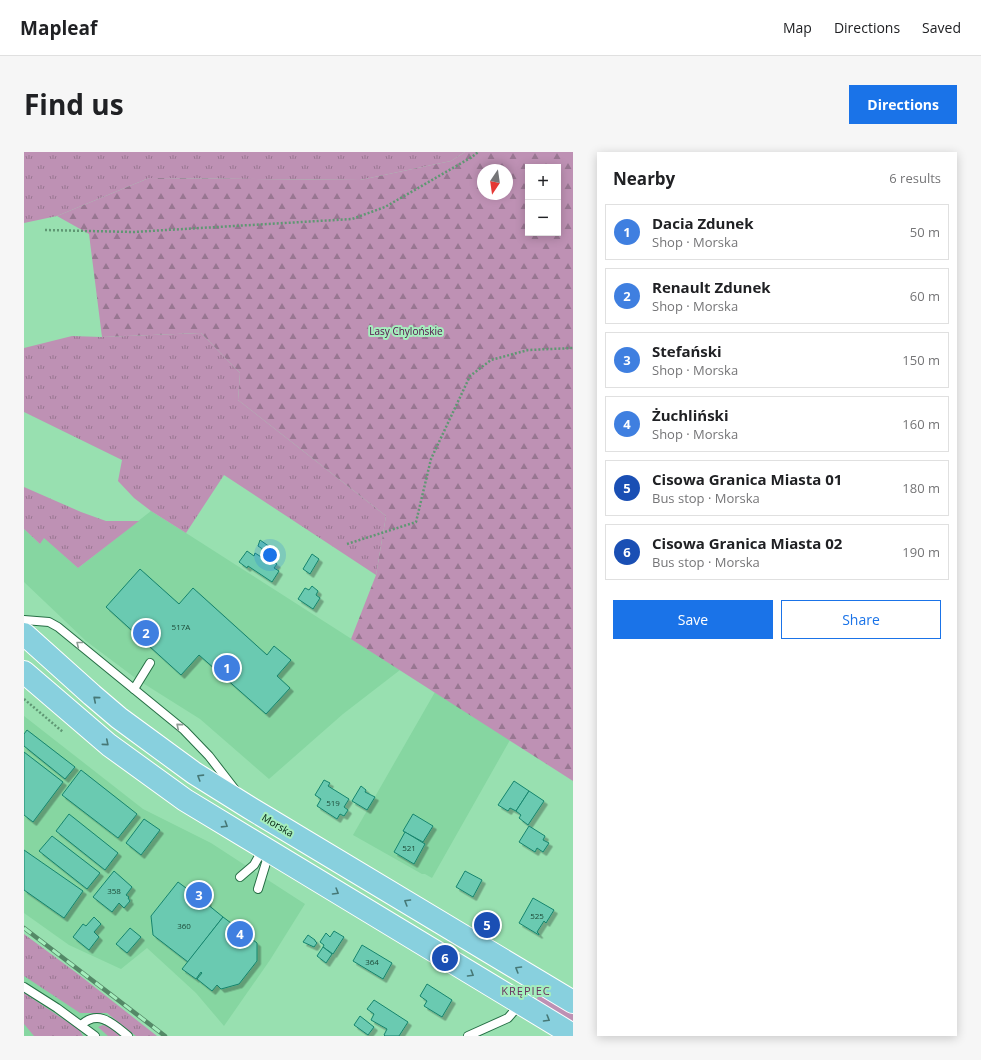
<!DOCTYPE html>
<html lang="en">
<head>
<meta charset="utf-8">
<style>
	:root { --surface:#fff; --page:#f6f6f6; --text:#202124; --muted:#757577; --line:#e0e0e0; --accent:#1a73e8 }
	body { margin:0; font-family:"Open Sans",sans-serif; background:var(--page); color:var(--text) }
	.controls { position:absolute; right:12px; top:12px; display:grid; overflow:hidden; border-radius:0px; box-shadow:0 2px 10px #0003 }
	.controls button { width:36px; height:36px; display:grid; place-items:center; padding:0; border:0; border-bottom:1px solid var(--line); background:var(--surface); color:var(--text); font:20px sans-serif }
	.compass { position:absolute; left:453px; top:12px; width:36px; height:36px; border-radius:50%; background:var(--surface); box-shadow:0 2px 10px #0003; rotate:193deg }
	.you { position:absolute; left:246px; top:403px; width:14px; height:14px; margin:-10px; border:3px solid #fff; border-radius:50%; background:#1a73e8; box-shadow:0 0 0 6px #1a73e833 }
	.badge { display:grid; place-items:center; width:26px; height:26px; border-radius:50%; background:var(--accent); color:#fff; font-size:13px; font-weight:700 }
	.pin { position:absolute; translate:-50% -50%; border:2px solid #fff; box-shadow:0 1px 4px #0006 }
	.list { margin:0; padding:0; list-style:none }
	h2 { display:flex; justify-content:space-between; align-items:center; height:52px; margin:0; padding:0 16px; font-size:17px }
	h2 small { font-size:13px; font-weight:400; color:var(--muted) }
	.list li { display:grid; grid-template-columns:26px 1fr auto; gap:12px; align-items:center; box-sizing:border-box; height:56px; margin:0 8px 8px; padding:0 8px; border:1px solid var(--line); border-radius:0px }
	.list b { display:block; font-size:15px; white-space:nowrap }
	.list p { margin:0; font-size:13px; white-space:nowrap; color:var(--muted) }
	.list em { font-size:13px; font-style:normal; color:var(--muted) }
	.actions { display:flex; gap:8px; padding:12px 16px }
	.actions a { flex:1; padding:9px 0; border:1px solid var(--accent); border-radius:0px; text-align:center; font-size:14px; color:var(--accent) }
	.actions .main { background:var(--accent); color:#fff }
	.map { position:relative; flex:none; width:549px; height:884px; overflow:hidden; border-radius:0px }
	header { display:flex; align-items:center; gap:24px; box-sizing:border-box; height:56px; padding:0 20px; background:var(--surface); border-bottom:1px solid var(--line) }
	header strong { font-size:19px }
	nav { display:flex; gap:22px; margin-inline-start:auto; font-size:14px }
	.intro { display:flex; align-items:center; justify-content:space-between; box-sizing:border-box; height:96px; padding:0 24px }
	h1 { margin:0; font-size:28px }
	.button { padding:10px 18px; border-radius:0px; background:var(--accent); color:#fff; font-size:14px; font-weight:700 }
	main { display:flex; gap:24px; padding:0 24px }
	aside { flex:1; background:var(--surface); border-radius:0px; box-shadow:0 2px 10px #0003 }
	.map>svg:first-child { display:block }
</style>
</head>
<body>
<header>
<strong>Mapleaf</strong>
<nav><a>Map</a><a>Directions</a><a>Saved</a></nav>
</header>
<div class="intro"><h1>Find us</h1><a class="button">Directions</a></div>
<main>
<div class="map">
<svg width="549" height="884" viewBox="0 0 549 884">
	<defs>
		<pattern id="grass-tufts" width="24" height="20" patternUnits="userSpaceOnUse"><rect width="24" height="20" fill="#be91b4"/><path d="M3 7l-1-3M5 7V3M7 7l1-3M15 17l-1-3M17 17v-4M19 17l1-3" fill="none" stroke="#987691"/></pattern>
		<pattern id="forest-firs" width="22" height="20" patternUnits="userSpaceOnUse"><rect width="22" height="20" fill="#be91b4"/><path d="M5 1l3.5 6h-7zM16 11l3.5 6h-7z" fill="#987691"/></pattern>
		<filter id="shadow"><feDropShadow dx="3.5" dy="3.5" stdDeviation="0" flood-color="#0004"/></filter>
	</defs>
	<rect width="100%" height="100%" fill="#98e0b0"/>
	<!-- built -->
	<g fill="#86d6a1">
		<path d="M 127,359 L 162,381 L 376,518 L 319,562 L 245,627 L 176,567 L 114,528 L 62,489 L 0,430 L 0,377 L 16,392 L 20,385 L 54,416 Z"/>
		<path d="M 411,540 L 486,588 L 408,726 L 401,722 L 398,722 L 329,683 Z"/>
		<path d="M 0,564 L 119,657 L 187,691 L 281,752 L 246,808 L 200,874 L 172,841 L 123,796 L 97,817 L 45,793 L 0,761 Z"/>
		<path d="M 0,799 L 113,884 L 0,884 Z"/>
	</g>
	<!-- grass -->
	<g fill="url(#grass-tufts)">
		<path d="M 0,0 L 441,0 L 427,9 L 336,28 L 125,26 L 33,64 L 0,71 Z"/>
		<path d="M 177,181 L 216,221 L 214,248 L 362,364 L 352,423 L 200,323 L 162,381 L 127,359 L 110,346 L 94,329 L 98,308 L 0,260 L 0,196 L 48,184 L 78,185 Z"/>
		<path d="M 0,335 L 57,360 L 82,369 L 115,369 L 54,416 L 20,386 L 16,392 L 0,377 Z"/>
		<path d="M 0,782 L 54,822 L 133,884 L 112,884 L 83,861 L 56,861 L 0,824 Z"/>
		<path d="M 0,841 L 51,875 L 56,879 L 59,884 L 10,884 L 0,872 Z"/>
		<path d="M 515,842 L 549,862 L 549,871 L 512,849 Z"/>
		<path d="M 79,873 L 85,875 L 96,884 L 84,884 L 74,875 Z"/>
	</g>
	<!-- forest -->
	<path fill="url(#forest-firs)" fill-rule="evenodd" d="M 441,0 L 549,0 L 549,629 L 327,487 L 352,423 L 362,364 L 214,248 L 216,221 L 177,181 L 78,185 L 65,82 L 33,64 L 125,26 L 336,28 L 427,9 ZM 504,15 L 534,15 L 534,81 L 504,81 ZM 459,18 L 483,18 L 483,42 L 459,42 Z"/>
	<!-- building -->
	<g fill="#6acab1" stroke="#16846d" filter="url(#shadow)">
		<path d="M 236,388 L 246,395 L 243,400 L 234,394 Z"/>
		<path d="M 223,399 L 230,404 L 231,401 L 245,410 L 247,408 L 253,412 L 250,416 L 255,419 L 248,430 L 224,414 L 223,416 L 215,410 Z"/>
		<path d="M 288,402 L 295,407 L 286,422 L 279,417 Z"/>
		<path d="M 116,417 L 155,452 L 169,436 L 243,503 L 250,494 L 267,508 L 253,524 L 266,536 L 242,562 L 175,503 L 157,523 L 82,455 Z"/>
		<path d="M 288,434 L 294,439 L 292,443 L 296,446 L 289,457 L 274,447 L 281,436 L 285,438 Z"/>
		<path d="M 3,578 L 51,615 L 41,627 L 0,594 L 0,582 Z"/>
		<path d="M 0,600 L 39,630 L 9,670 L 0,663 Z"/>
		<path d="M 57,618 L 113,662 L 94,686 L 38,643 Z"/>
		<path d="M 300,628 L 306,631 L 304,634 L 325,647 L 320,655 L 324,658 L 320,664 L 316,662 L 313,667 L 293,654 L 297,647 L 291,643 Z"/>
		<path d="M 490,629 L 505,639 L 492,659 L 486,656 L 484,659 L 474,653 Z"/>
		<path d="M 337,634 L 342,638 L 341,640 L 351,645 L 343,658 L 328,649 Z"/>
		<path d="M 505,639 L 520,649 L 504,673 L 495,666 L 497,663 L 492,659 Z"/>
		<path d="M 45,662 L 94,701 L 81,718 L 32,679 Z"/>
		<path d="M 389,662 L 409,674 L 399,690 L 379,679 Z"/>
		<path d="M 120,667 L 136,678 L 117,703 L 102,691 Z"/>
		<path d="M 505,674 L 521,684 L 519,688 L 525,691 L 519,700 L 513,696 L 511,700 L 495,690 Z"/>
		<path d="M 381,680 L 401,692 L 390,712 L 370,700 Z"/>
		<path d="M 28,684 L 76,721 L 63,737 L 15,699 Z"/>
		<path d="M 0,698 L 59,739 L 40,766 L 0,738 Z"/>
		<path d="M 90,719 L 108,735 L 102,743 L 105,745 L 104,746 L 106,749 L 100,756 L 95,751 L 88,760 L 69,745 Z"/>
		<path d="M 441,719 L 458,728 L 449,745 L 432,735 Z"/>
		<path d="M 154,730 L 170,742 L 175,739 L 182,741 L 184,747 L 183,752 L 199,765 L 164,810 L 129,783 L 127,764 Z"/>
		<path d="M 509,746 L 530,758 L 522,771 L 520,769 L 513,780 L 515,782 L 515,783 L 495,771 Z"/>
		<path d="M 70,765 L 77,772 L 70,780 L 75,785 L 65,798 L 49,785 L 59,772 L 62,774 Z"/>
		<path d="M 199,765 L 211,774 L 213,771 L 222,779 L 220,781 L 233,791 L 233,809 L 215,832 L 197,837 L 193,833 L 188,839 L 173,827 L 178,821 L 177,820 L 172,827 L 158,817 Z"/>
		<path d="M 106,776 L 117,785 L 103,801 L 92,792 Z"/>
		<path d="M 310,779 L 320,785 L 309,802 L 299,795 L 300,793 L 296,790 L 302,781 L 306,785 Z"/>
		<path d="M 284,783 L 291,788 L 291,789 L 293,791 L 290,795 L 279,790 Z"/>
		<path d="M 338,793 L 368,811 L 359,827 L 329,809 Z"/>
		<path d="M 299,795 L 308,802 L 302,811 L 293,804 Z"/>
		<path d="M 403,832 L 428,848 L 418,865 L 400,854 L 403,849 L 396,844 Z"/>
		<path d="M 350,848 L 384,870 L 375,884 L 361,884 L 360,883 L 363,877 L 347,868 L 350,862 L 343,857 Z"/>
		<path d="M 336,864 L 350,875 L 344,883 L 330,873 Z"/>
	</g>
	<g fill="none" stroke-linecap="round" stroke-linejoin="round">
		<defs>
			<g id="service">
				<path d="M 0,468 L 25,470 L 34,475 L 160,578 L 185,604 L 212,639"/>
				<path d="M 110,537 L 126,511"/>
				<path d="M 216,725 L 230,713 L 239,697"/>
				<path d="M 234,737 L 245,701"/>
				<path d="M 0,835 L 33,856 L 71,884"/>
				<path d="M 57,873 C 75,857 89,872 104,884"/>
				<path d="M 444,884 L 484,866 L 496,852"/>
			</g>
			<g id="primary">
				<path d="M 0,482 L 68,543 L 95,566 L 170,621 L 226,656 L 549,850"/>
				<path d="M 0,520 L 85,593 L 161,648 L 549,883"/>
			</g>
		</defs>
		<!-- service casing -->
		<use href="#service" stroke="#256e44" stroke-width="10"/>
		<!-- primary casing -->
		<use href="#primary" stroke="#fff" stroke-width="24"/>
		<!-- path -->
		<g stroke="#5f9773" stroke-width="2.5" stroke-dasharray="2 2" stroke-linecap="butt">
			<path d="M 21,78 L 109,80 L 328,67 L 361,55 L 448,5 L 454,0"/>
			<path d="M 323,392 L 392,370 L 407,307 L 446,224 L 467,208 L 504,198 L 549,196"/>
			<path d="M 0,547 L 39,580"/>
		</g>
		<!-- service -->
		<use href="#service" stroke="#fff" stroke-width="8"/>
		<!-- primary -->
		<use href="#primary" stroke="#88d0de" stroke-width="22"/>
		<defs>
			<path id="rail" d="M 0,776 L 141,884"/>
		</defs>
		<!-- rail casing -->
		<use href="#rail" stroke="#548967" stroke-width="4.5"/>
		<!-- rail -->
		<use href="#rail" stroke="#a5eebd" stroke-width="3" stroke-dasharray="9" stroke-linecap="butt"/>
	</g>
	<!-- one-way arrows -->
	<defs><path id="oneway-chevron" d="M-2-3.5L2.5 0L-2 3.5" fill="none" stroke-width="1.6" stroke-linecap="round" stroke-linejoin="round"/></defs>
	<g stroke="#8e9b93">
		<use href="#oneway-chevron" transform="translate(55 492) rotate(-141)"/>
		<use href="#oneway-chevron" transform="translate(155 574) rotate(-140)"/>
	</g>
	<g stroke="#467876">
		<use href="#oneway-chevron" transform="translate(72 547) rotate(-140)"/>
		<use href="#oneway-chevron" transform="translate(82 591) rotate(40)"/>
		<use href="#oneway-chevron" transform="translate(176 625) rotate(-148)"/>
		<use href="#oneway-chevron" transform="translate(201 673) rotate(32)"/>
		<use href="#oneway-chevron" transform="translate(312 740) rotate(31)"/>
		<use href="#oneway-chevron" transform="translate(383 750) rotate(-149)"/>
		<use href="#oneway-chevron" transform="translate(494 817) rotate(-149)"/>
		<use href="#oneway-chevron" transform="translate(447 822) rotate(31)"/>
		<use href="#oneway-chevron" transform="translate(523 867) rotate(31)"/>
	</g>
	<g text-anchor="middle" stroke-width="4" stroke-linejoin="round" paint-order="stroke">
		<!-- number labels -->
		<g font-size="8" fill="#1d4a38">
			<text x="157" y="478">517A</text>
			<text x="309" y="654">519</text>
			<text x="385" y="699">521</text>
			<text x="90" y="742">358</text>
			<text x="513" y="767">525</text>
			<text x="160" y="777">360</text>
			<text x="348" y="813">364</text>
		</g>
		<!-- park labels -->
		<g font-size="10" fill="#510d48" stroke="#a5eebd">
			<text x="382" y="183">Lasy Chylońskie</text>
		</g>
		<!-- street labels -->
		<g font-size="10" fill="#03200f" stroke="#a5eebd">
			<text transform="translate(254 673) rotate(31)" y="4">Morska</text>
		</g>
		<!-- neighbourhood labels -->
		<g font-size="11" letter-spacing="1" fill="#68315e" stroke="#a5eebd">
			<text x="502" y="843">KRĘPIEC</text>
		</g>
	</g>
</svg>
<div class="controls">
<button>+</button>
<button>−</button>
</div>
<svg class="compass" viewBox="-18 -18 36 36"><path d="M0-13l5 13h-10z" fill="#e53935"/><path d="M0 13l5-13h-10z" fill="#757577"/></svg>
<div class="you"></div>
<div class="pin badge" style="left:203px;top:516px;background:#3f7fe0">1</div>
<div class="pin badge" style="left:122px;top:481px;background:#3f7fe0">2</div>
<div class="pin badge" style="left:175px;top:743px;background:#3f7fe0">3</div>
<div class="pin badge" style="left:216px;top:782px;background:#3f7fe0">4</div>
<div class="pin badge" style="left:463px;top:773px;background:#1a4fb4">5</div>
<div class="pin badge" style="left:421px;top:806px;background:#1a4fb4">6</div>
</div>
<aside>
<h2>Nearby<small>6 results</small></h2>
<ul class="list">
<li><span class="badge" style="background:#3f7fe0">1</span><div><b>Dacia Zdunek</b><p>Shop · Morska</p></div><em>50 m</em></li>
<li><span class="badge" style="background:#3f7fe0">2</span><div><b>Renault Zdunek</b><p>Shop · Morska</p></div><em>60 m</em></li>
<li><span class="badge" style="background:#3f7fe0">3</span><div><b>Stefański</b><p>Shop · Morska</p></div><em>150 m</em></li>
<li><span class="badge" style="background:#3f7fe0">4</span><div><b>Żuchliński</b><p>Shop · Morska</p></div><em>160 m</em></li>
<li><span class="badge" style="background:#1a4fb4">5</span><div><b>Cisowa Granica Miasta 01</b><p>Bus stop · Morska</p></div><em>180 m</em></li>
<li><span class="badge" style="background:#1a4fb4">6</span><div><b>Cisowa Granica Miasta 02</b><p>Bus stop · Morska</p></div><em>190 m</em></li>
</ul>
<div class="actions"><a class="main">Save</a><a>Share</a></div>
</aside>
</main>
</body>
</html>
